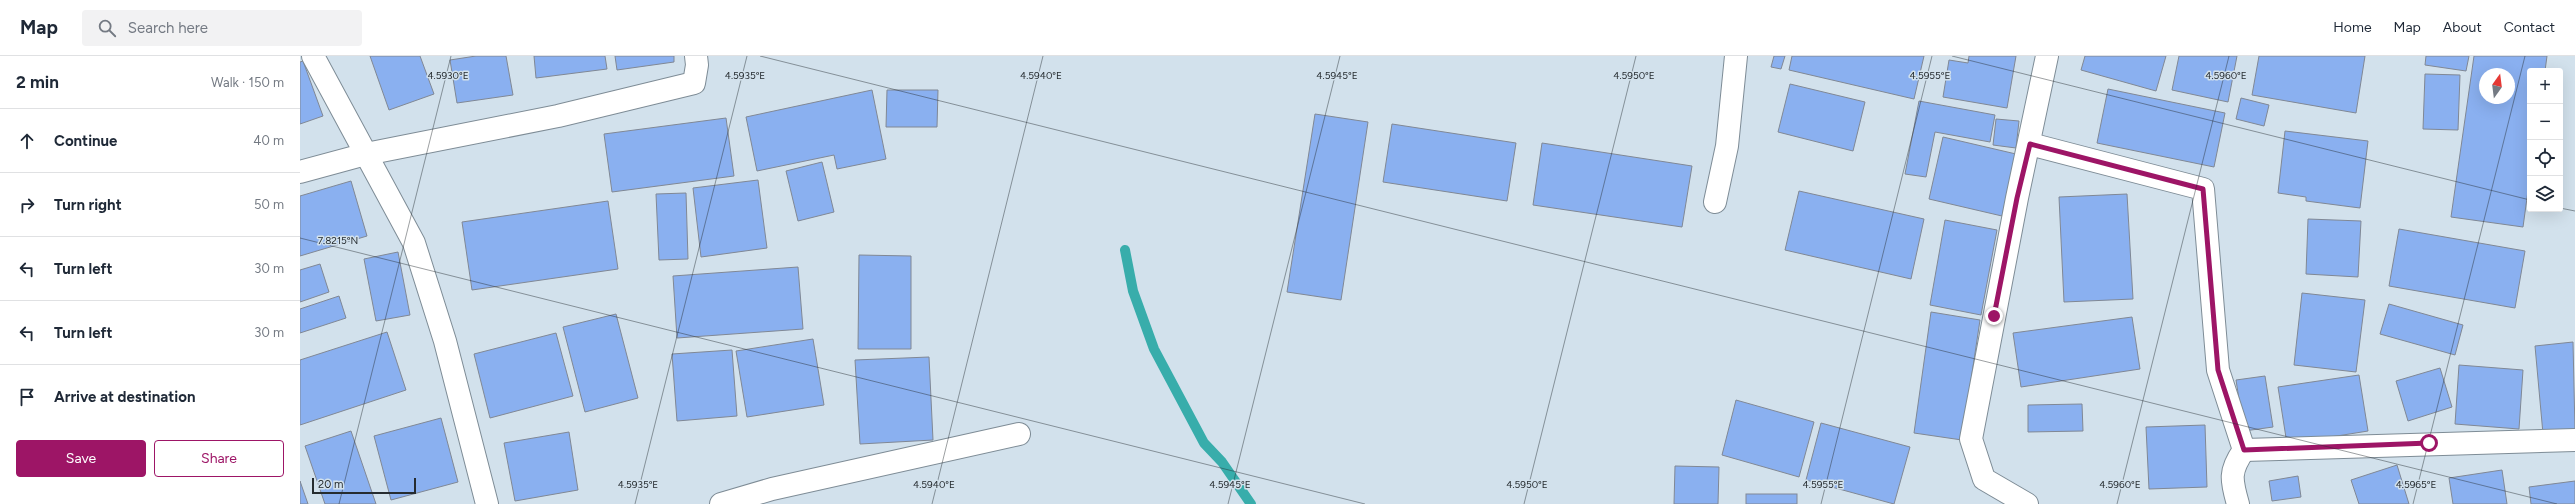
<!DOCTYPE html>
<html lang="en">
<head>
<meta charset="utf-8">
<style>
	:root { --surface:#fff; --page:#f2f2f3; --text:#1f2937; --muted:#747a83; --line:#e0e1e3; --accent:#9d1566 }
	body { margin:0; font-family:Figtree,sans-serif; background:var(--page); color:var(--text) }
	.controls { position:absolute; right:12px; top:12px; display:grid; overflow:hidden; border-radius:4px; box-shadow:0 4px 16px #0002 }
	.controls button { width:36px; height:36px; display:grid; place-items:center; padding:0; border:0; border-bottom:1px solid var(--line); background:var(--surface); color:var(--text); font:20px sans-serif }
	.compass { position:absolute; left:2179px; top:12px; width:36px; height:36px; border-radius:50%; background:var(--surface); box-shadow:0 4px 16px #0002; rotate:14deg }
	.scale { position:absolute; left:12px; bottom:10px; width:104px; box-sizing:border-box; padding-left:4px; border:2px solid #262c30; border-top:0; font-size:11px; line-height:14px; white-space:nowrap; color:#262c30; -webkit-text-stroke:3px #d2e1ec; paint-order:stroke }
	.stop { position:absolute; width:12px; height:12px; margin:-9px; border:3px solid #9d1566; border-radius:50%; background:#fff }
	.stop.end { background:#9d1566; border-color:#fff; box-shadow:0 1px 4px #0008 }
	.list { margin:0; padding:0; list-style:none }
	h2 { display:flex; justify-content:space-between; align-items:center; height:52px; margin:0; padding:0 16px; font-size:17px }
	h2 small { font-size:13px; font-weight:400; color:var(--muted) }
	.list li { display:grid; grid-template-columns:26px 1fr auto; gap:12px; align-items:center; box-sizing:border-box; height:64px; padding:0 16px; border-top:1px solid var(--line) }
	.list b { display:block; font-size:15px; white-space:nowrap }
	.list em { font-size:13px; font-style:normal; color:var(--muted) }
	.actions { display:flex; gap:8px; padding:12px 16px }
	.actions a { flex:1; padding:9px 0; border:1px solid var(--accent); border-radius:4px; text-align:center; font-size:14px; color:var(--accent) }
	.actions .main { background:var(--accent); color:#fff }
	.icon { flex:none; width:22px; height:22px; fill:none; stroke:currentColor; stroke-width:2; stroke-linecap:round; stroke-linejoin:round }
	.map { position:relative; flex:none; width:2275px; height:448px; overflow:hidden }
	header { display:flex; align-items:center; gap:24px; box-sizing:border-box; height:56px; padding:0 20px; background:var(--surface); border-bottom:1px solid var(--line) }
	header strong { font-size:19px }
	nav { display:flex; gap:22px; margin-inline-start:auto; font-size:14px }
	.search { width:280px; height:36px; background:var(--page); display:flex; align-items:center; gap:10px; box-sizing:border-box; padding:0 14px; border-radius:4px; color:var(--muted); font-size:15px }
	main { display:flex }
	aside { flex:1; background:var(--surface) }
	.map>svg:first-child { display:block }
</style>
</head>
<body>
<header>
<strong>Map</strong>
<div class="search"><svg class="icon" aria-label="search" viewBox="0 0 24 24"><circle cx="10" cy="10" r="6"/><path d="M15 15l6 6"/></svg>Search here</div>
<nav><a>Home</a><a>Map</a><a>About</a><a>Contact</a></nav>
</header>
<main>
<aside>
<h2>2 min<small>Walk · 150 m</small></h2>
<ul class="list">
<li><svg class="icon" aria-label="ahead" viewBox="0 0 24 24"><path d="M12 20V5M6 11l6-6 6 6"/></svg><div><b>Continue</b></div><em>40 m</em></li>
<li><svg class="icon" aria-label="right" viewBox="0 0 24 24"><path d="M7 20v-9h11M14 6l5 5-5 5"/></svg><div><b>Turn right</b></div><em>50 m</em></li>
<li><svg class="icon" aria-label="left" viewBox="0 0 24 24"><path d="M17 20v-9H6M10 6l-5 5 5 5"/></svg><div><b>Turn left</b></div><em>30 m</em></li>
<li><svg class="icon" aria-label="left" viewBox="0 0 24 24"><path d="M17 20v-9H6M10 6l-5 5 5 5"/></svg><div><b>Turn left</b></div><em>30 m</em></li>
<li><svg class="icon" aria-label="arrive" viewBox="0 0 24 24"><path d="M6 21V4h12l-3 4 3 4H6"/></svg><div><b>Arrive at destination</b></div></li>
</ul>
<div class="actions"><a class="main">Save</a><a>Share</a></div>
</aside>
<div class="map">
<svg width="2275" height="448" viewBox="0 0 2275 448">
	<rect width="100%" height="100%" fill="#d2e1ec"/>
	<g fill="none" stroke-linecap="round" stroke-linejoin="round">
		<!-- stream -->
		<path stroke="#38adab" stroke-width="10" d="M 825,194 L 833,235 L 854,293 L 904,387 L 922,406 L 951,448"/>
	</g>
	<!-- building -->
	<g fill="#8ab0f0" stroke="#808895" fill-rule="evenodd">
		<path d="M 70,0 L 120,0 L 134,38 L 89,54 Z"/>
		<path d="M 176,0 L 206,0 L 213,39 L 157,47 L 150,4 Z"/>
		<path d="M 234,0 L 305,0 L 307,13 L 236,22 Z"/>
		<path d="M 315,0 L 374,0 L 374,6 L 317,14 Z"/>
		<path d="M 1474,0 L 1485,0 L 1481,13 L 1471,11 Z"/>
		<path d="M 1492,0 L 1624,0 L 1614,43 L 1489,14 Z"/>
		<path d="M 1669,0 L 1716,0 L 1707,52 L 1643,41 L 1649,4 L 1668,7 Z"/>
		<path d="M 1785,0 L 1866,0 L 1856,35 L 1781,14 Z"/>
		<path d="M 1879,0 L 1937,0 L 1928,46 L 1872,34 Z"/>
		<path d="M 1959,0 L 2065,0 L 2056,57 L 1952,39 Z"/>
		<path d="M 2126,0 L 2169,0 L 2166,15 L 2125,9 Z"/>
		<path d="M 2174,0 L 2247,0 L 2245,15 L 2230,15 L 2230,120 L 2223,171 L 2151,161 ZM 2185,18 L 2209,18 L 2209,42 L 2185,42 Z"/>
		<path d="M 3,5 L 23,60 L 0,68 L 0,6 Z"/>
		<path d="M 2125,18 L 2160,19 L 2158,74 L 2123,73 Z"/>
		<path d="M 1490,28 L 1565,46 L 1553,95 L 1478,76 Z"/>
		<path d="M 1808,33 L 1925,57 L 1914,111 L 1797,87 Z"/>
		<path d="M 572,34 L 586,103 L 537,113 L 534,99 L 457,115 L 446,61 Z"/>
		<path d="M 587,34 L 638,34 L 637,71 L 586,71 Z"/>
		<path d="M 1941,42 L 1969,49 L 1964,70 L 1936,63 Z"/>
		<path d="M 1619,45 L 1695,59 L 1690,86 L 1635,76 L 1626,121 L 1605,118 Z"/>
		<path d="M 1015,58 L 1068,66 L 1041,244 L 987,236 Z"/>
		<path d="M 426,62 L 434,120 L 312,136 L 304,78 Z"/>
		<path d="M 1696,63 L 1719,65 L 1716,92 L 1693,89 Z"/>
		<path d="M 1092,68 L 1216,87 L 1207,145 L 1083,126 Z"/>
		<path d="M 1985,75 L 2068,85 L 2060,152 L 2006,145 L 2006,141 L 1978,137 Z"/>
		<path d="M 1643,81 L 1716,98 L 1702,160 L 1629,143 Z"/>
		<path d="M 1242,87 L 1392,110 L 1382,171 L 1233,149 Z"/>
		<path d="M 522,106 L 534,156 L 498,165 L 486,115 Z"/>
		<path d="M 458,124 L 467,192 L 401,201 L 393,132 Z"/>
		<path d="M 51,125 L 67,180 L 0,200 L 0,140 Z"/>
		<path d="M 1499,135 L 1624,163 L 1611,223 L 1485,194 Z"/>
		<path d="M 386,137 L 388,203 L 359,204 L 356,138 Z"/>
		<path d="M 1827,138 L 1833,243 L 1764,246 L 1759,141 Z"/>
		<path d="M 308,145 L 318,213 L 172,234 L 162,166 Z"/>
		<path d="M 2008,163 L 2061,165 L 2058,221 L 2006,218 Z"/>
		<path d="M 1645,164 L 1697,174 L 1681,259 L 1630,249 Z"/>
		<path d="M 2099,173 L 2225,195 L 2215,252 L 2089,230 Z"/>
		<path d="M 98,196 L 110,259 L 76,265 L 64,203 Z"/>
		<path d="M 559,199 L 611,200 L 611,293 L 558,293 Z"/>
		<path d="M 20,208 L 29,236 L 0,246 L 0,214 Z"/>
		<path d="M 498,211 L 503,273 L 377,282 L 373,220 Z"/>
		<path d="M 2002,237 L 2065,244 L 2056,316 L 1994,309 Z"/>
		<path d="M 39,240 L 46,262 L 0,277 L 0,253 Z"/>
		<path d="M 2089,248 L 2163,269 L 2155,299 L 2080,278 Z"/>
		<path d="M 1631,256 L 1680,264 L 1662,384 L 1614,377 Z"/>
		<path d="M 316,258 L 338,342 L 285,356 L 263,271 Z"/>
		<path d="M 1832,261 L 1840,313 L 1721,331 L 1713,277 Z"/>
		<path d="M 87,276 L 106,334 L 0,369 L 0,304 Z"/>
		<path d="M 256,277 L 273,340 L 190,362 L 174,298 Z"/>
		<path d="M 513,283 L 524,349 L 447,361 L 436,295 Z"/>
		<path d="M 2273,286 L 2275,375 L 2243,378 L 2235,290 Z"/>
		<path d="M 432,294 L 437,360 L 377,365 L 372,298 Z"/>
		<path d="M 629,301 L 633,384 L 560,388 L 555,304 Z"/>
		<path d="M 2159,309 L 2223,314 L 2219,373 L 2155,368 Z"/>
		<path d="M 2140,312 L 2152,351 L 2108,365 L 2096,325 Z"/>
		<path d="M 2059,319 L 2068,375 L 1987,388 L 1978,331 Z"/>
		<path d="M 1965,320 L 1973,371 L 1944,375 L 1936,324 Z"/>
		<path d="M 1436,344 L 1514,366 L 1499,421 L 1422,399 Z"/>
		<path d="M 1782,348 L 1783,375 L 1728,376 L 1728,349 Z"/>
		<path d="M 141,362 L 158,426 L 91,444 L 74,380 Z"/>
		<path d="M 1521,367 L 1610,391 L 1594,448 L 1506,424 Z"/>
		<path d="M 1905,369 L 1907,431 L 1849,433 L 1846,371 Z"/>
		<path d="M 51,375 L 76,448 L 25,448 L 5,390 Z"/>
		<path d="M 269,376 L 278,434 L 215,445 L 204,387 Z"/>
		<path d="M 2097,409 L 2109,448 L 2059,448 L 2051,424 Z"/>
		<path d="M 1375,410 L 1419,411 L 1418,448 L 1374,448 Z"/>
		<path d="M 2202,414 L 2207,448 L 2153,448 L 2149,422 Z"/>
		<path d="M 1998,420 L 2001,441 L 1972,445 L 1969,425 Z"/>
		<path d="M 0,425 L 8,448 L 0,448 Z"/>
		<path d="M 2275,425 L 2275,448 L 2231,448 L 2229,431 Z"/>
		<rect x="1446" y="438" width="51" height="10"/>
	</g>
	<g fill="none" stroke-linecap="round" stroke-linejoin="round">
		<defs>
			<g id="street">
				<path d="M 13,0 L 114,187 L 145,285 L 187,448"/>
				<path d="M 1730,88 L 1903,133 L 1918,314 L 1944,394"/>
				<path d="M 0,116 L 66,98 L 258,60 L 394,27 L 397,9 L 396,0"/>
				<path d="M 1415,146 L 1427,90 L 1436,0"/>
				<path d="M 1944,394 L 2275,384"/>
				<path d="M 421,448 L 472,433 L 719,378"/>
				<path d="M 1727,448 L 1684,423 L 1671,383 L 1717,142 L 1747,0"/>
				<path d="M 1938,448 C 1931,424 1929,415 1944,394"/>
			</g>
		</defs>
		<!-- street casing -->
		<use href="#street" stroke="#7e8c96" stroke-width="24"/>
		<!-- street -->
		<use href="#street" stroke="#fff" stroke-width="22"/>
	</g>
	<g fill="none" stroke-linecap="round" stroke-linejoin="round">
		<!-- route -->
		<path stroke="#9d1566" stroke-width="5" d="M 1694,260 L 1717,142 L 1730,88 L 1903,133 L 1918,314 L 1944,394 L 2129,387"/>
	</g>
	<!-- ticks -->
	<path fill="none" stroke="#262c30" stroke-width="1" stroke-opacity="0.45" d="M 460,0 L 2257,448M 1652,0 L 2230,144M 2260,152 L 2275,155M 0,182 L 1065,448M 39,448 L 151,0M 335,448 L 447,0M 632,448 L 743,0M 928,448 L 1040,0M 1224,448 L 1336,0M 1521,448 L 1632,0M 1817,448 L 1929,0M 2113,448 L 2225,0"/>
	<g font-size="10" text-anchor="middle" fill="#262c30" stroke="#d2e1ec" stroke-width="3" stroke-linejoin="round" paint-order="stroke">
		<text x="741" y="23">4.5940°E</text>
		<text x="1037" y="23">4.5945°E</text>
		<text x="1334" y="23">4.5950°E</text>
		<text x="1630" y="23">4.5955°E</text>
		<text x="148" y="23">4.5930°E</text>
		<text x="445" y="23">4.5935°E</text>
		<text x="1926" y="23">4.5960°E</text>
		<text x="38" y="188">7.8215°N</text>
		<text x="338" y="432">4.5935°E</text>
		<text x="634" y="432">4.5940°E</text>
		<text x="930" y="432">4.5945°E</text>
		<text x="1227" y="432">4.5950°E</text>
		<text x="1523" y="432">4.5955°E</text>
		<text x="1820" y="432">4.5960°E</text>
		<text x="2116" y="432">4.5965°E</text>
	</g>
</svg>
<div class="controls">
<button>+</button>
<button>−</button>
<button><svg class="icon" aria-label="locate" viewBox="0 0 24 24"><circle cx="12" cy="12" r="6"/><path d="M12 2v4M12 18v4M2 12h4M18 12h4"/></svg></button>
<button><svg class="icon" aria-label="layers" viewBox="0 0 24 24"><path d="M12 4l9 5-9 5-9-5zM3 14l9 5 9-5"/></svg></button>
</div>
<svg class="compass" viewBox="-18 -18 36 36"><path d="M0-13l5 13h-10z" fill="#e53935"/><path d="M0 13l5-13h-10z" fill="#747a83"/></svg>
<div class="scale">20 m</div>
<div class="stop" style="left:2129px;top:387px"></div>
<div class="stop end" style="left:1694px;top:260px"></div>
</div>
</main>
</body>
</html>
